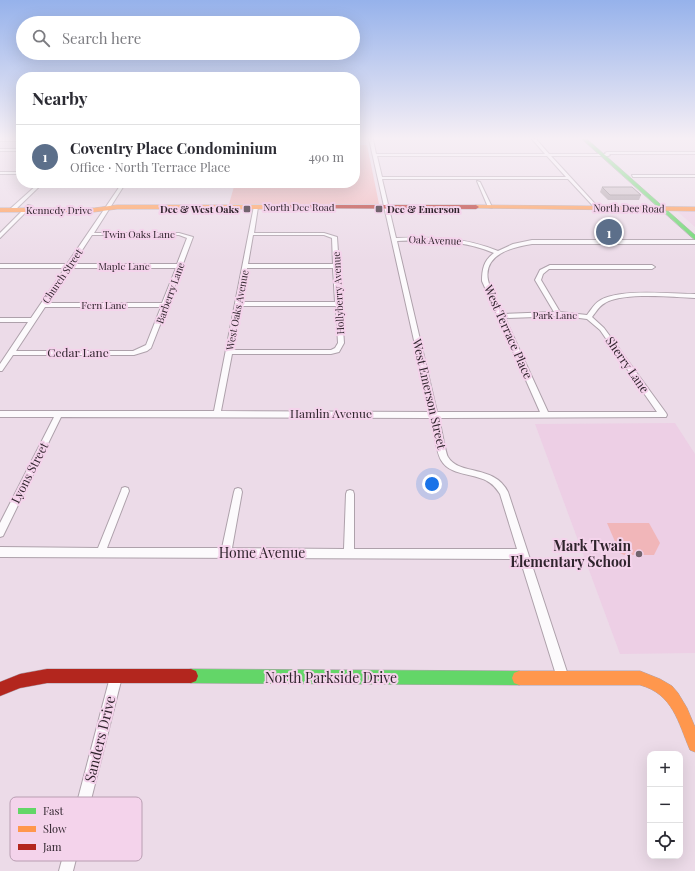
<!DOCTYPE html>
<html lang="en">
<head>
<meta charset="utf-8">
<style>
	:root { --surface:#fff; --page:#f2f2f3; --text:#2b2b33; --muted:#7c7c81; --line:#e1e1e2; --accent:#0b8043 }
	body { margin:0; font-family:"Playfair Display",serif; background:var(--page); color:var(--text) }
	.controls { position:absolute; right:12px; bottom:12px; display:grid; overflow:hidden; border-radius:8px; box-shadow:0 4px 16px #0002 }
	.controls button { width:36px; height:36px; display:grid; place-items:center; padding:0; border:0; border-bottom:1px solid var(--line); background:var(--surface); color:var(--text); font:20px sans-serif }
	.you { position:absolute; left:432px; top:484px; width:14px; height:14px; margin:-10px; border:3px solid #fff; border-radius:50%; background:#1a73e8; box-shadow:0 0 0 6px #1a73e833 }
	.badge { display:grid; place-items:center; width:26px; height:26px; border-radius:50%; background:var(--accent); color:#fff; font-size:13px; font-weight:700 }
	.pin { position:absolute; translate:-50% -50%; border:2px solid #fff; box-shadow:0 1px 4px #0006 }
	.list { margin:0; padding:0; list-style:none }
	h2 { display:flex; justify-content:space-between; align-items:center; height:52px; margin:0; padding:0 16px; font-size:17px }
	h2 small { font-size:13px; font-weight:400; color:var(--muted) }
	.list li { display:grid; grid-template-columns:26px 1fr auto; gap:12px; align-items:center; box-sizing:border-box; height:64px; padding:0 16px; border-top:1px solid var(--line) }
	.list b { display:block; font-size:15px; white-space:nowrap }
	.list p { margin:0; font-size:13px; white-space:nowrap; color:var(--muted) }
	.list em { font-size:13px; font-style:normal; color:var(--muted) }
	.icon { flex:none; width:22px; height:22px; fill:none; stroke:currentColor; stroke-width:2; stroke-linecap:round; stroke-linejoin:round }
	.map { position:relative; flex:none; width:695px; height:871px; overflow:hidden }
	.search { position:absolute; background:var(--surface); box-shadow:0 4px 16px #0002; left:16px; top:16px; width:344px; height:44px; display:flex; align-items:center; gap:10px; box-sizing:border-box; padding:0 14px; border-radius:22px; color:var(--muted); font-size:15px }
	.panel { position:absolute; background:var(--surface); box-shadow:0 4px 16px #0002; left:16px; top:72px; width:344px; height:116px; border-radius:16px }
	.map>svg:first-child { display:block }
</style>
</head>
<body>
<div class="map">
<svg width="695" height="871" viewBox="0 0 695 871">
	<rect width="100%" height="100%" fill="#ecdbe8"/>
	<!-- built -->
	<g fill="#edcfe5">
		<path d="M 695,210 L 695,227 L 678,212 L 681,211 Z"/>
		<path d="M 675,423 L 695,454 L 695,653 L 620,654 L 535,424 Z"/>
	</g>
	<!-- green -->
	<g fill="#f1b6b9">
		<path d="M 355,145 L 367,145 L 379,204 L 229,204 L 235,183 L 355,183 Z"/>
		<path d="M 607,523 L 649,523 L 660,543 L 654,555 L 624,555 L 620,553 Z"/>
	</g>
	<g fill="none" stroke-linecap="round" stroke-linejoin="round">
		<defs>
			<g id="street">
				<rect x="0" y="139" width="21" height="2"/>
				<path d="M 369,139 L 373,139 L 376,154 L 545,154 L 532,139 L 536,139 L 549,154 L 606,154 L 605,153 L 607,152 L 695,152 L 695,154 L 609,154 L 610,155 L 608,156 L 551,156 L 597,206 L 597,207 L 595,208 L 568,179 L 382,179 L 396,238 C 432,237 465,237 498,251 L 513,244 L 532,240 L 695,240 L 695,244 L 532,244 C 513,247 483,254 488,280 C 490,290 499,304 503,314 L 554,312 L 535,280 L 540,270 L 550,265 L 652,265 L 655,267 L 652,269 L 549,269 L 543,274 L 541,280 L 560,312 L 587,315 C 591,310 594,304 599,301 C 619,288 671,294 695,294 L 695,298 C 672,297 624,292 605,303 C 599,306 596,312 592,317 L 604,328 L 666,413 L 667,415 L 666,417 L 439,418 C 441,426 445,451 448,457 C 459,476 494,464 508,492 L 569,678 L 567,682 L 563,684 L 559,682 L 557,678 L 520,559 L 0,557 L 0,547 L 98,548 L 121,491 L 122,488 L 125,487 L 128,488 L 129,491 L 107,548 L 222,548 L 234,492 L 235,489 L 238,488 L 241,489 L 242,492 L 232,548 L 344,549 L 346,494 L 347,491 L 350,490 L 353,491 L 354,494 L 354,549 L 517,549 L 500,494 C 496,488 493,484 487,481 C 473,473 450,476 441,460 C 436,451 433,428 431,418 L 61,417 L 3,536 L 0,537 L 0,523 L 54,417 L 0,417 L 0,411 L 214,411 L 254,206 L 258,207 L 254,233 L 324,233 L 337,237 L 344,343 L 339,352 L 331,354 L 232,354 L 221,411 L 430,412 ZM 377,156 L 547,156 L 566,177 L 382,177 ZM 253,235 L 324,235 L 332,238 L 333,264 L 248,264 ZM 397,241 C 431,240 463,240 494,253 C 484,260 482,269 482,281 L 540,412 L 437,412 ZM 247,268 L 333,268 L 335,302 L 241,302 ZM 240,306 L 336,306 L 338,343 L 335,348 L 331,350 L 232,350 ZM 564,316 L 587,319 L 600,330 L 657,412 L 548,412 L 505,318 Z"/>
				<rect x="0" y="149" width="21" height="2"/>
				<rect x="0" y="172" width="21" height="2"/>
				<path d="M 632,175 L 695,175 L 695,177 L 633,177 Z"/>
				<path d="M 477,181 L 480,182 L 492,207 L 492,208 L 488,207 Z"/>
				<path d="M 39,183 L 43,183 L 14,211 L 10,211 L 10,209 Z"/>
				<path d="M 122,183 L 205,183 L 203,184 L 125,184 L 94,233 L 179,233 L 193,237 L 168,304 L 169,305 L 167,307 L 151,348 L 147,351 L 134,355 L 13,355 L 2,371 L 0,371 L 0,364 L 28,322 L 0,322 L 0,318 L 31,318 L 65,268 L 0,268 L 0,264 L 67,264 ZM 92,235 L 179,235 L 187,238 L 177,264 L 73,264 ZM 70,268 L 176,268 L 162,303 L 47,303 ZM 45,307 L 161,307 L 146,345 L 133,351 L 16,351 Z"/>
				<path d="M 28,205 L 32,206 L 0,238 L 0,233 Z"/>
				<path d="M 116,671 L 120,673 L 122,677 L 73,871 L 59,871 L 110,677 L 112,673 Z"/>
			</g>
			<g id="fast">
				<path d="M 582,139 L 587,139 L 695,235 L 695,240 Z"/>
				<path d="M 191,669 L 519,671 L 524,673 L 526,678 L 524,683 L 519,685 L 191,683 L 186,681 L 184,676 L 186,671 Z"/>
			</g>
			<g id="slow">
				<path d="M 117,205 L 290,205 L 293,207 L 290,209 L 117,209 L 94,212 L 0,212 L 0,208 L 94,208 Z"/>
				<path d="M 476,205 L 695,207 L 695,211 L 474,208 L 473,207 Z"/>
				<path d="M 519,671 L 640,671 L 660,679 L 672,686 L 678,693 L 687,708 L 695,727 L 695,752 L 690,750 C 678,722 673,694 640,685 L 519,685 L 514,683 L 512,678 L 514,673 Z"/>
			</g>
			<g id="jam">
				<path d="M 290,205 L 476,205 L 479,207 L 476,209 L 288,208 L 287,207 Z"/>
				<path d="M 47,669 L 191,669 L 196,671 L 198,676 L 196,681 L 191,683 L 47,683 L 20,688 L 0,696 L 0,682 L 20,674 Z"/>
			</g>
		</defs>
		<!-- street casing -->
		<use href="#street" stroke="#aea1ab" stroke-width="2"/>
		<!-- fast casing -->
		<use href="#fast" stroke="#aea1ab" stroke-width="1"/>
		<!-- slow casing -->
		<use href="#slow" stroke="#aea1ab" stroke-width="1"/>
		<!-- jam casing -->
		<use href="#jam" stroke="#aea1ab" stroke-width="1"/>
		<!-- street -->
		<use href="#street" fill="#fcfafc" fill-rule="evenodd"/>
		<!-- fast -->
		<use href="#fast" fill="#63d668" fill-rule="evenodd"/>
		<!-- slow -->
		<use href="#slow" fill="#ff974d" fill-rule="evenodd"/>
		<!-- jam -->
		<use href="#jam" fill="#b3261e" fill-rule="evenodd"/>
	</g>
	<!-- wall -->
	<path fill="#b0a3aa" d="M 602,187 L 641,195 L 639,200 L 608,200 L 600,192 Z"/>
	<!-- building -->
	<path fill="#cdbec6" stroke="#90858b" d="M 602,187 L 632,187 L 641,195 L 610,195 Z"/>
	<!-- sky -->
	<linearGradient id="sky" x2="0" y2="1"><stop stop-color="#96b2eb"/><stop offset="0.53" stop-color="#f6eff5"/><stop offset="1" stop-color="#f6eff5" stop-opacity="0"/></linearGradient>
	<rect width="695" height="261" fill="url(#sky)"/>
	<!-- markers -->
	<g fill="#72646e" stroke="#f4d3eb" stroke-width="1.5">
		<rect x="243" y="205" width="8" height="8" rx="2"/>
		<rect x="375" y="205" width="8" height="8" rx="2"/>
		<circle cx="639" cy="554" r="4"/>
	</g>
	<g text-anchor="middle" stroke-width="4" stroke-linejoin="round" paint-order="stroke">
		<!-- far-street labels -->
		<g font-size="10" fill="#30242d" stroke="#f4d3eb">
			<text x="299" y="211">North Dee Road</text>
			<text transform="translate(629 208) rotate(1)" y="4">North Dee Road</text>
			<text x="59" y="214">Kennedy Drive</text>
			<text x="139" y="238">Twin Oaks Lane</text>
			<text transform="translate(435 240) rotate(2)" y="4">Oak Avenue</text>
			<text x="124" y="270">Maple Lane</text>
			<text transform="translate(62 276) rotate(-56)" y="4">Church Street</text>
			<text transform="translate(170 293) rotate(-70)" y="4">Barberry Lane</text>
			<text transform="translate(338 293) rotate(-93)" y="4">Hollyberry Avenue</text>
			<text x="104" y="309">Fern Lane</text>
			<text transform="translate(237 310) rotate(-79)" y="4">West Oaks Avenue</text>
			<text x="555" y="319">Park Lane</text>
		</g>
		<!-- far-poi labels -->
		<g font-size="10" font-weight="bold" fill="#30242d" stroke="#f4d3eb" text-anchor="end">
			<text x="239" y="213">Dee &amp; West Oaks</text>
			<text x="387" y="213" text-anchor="start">Dee &amp; Emerson</text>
		</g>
		<!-- street labels -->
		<g font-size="12" fill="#30242d" stroke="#f4d3eb">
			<text transform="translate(508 332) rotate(66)" y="4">West Terrace Place</text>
			<text x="78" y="357">Cedar Lane</text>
			<text transform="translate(627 365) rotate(55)" y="4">Sherry Lane</text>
			<text transform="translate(429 394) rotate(77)" y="4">West Emerson Street</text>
			<text x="331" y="418">Hamlin Avenue</text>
			<text transform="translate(30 473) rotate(-63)" y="4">Lyons Street</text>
		</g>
		<!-- near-poi labels -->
		<g font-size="14" font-weight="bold" fill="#30242d" stroke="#f4d3eb" text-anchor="end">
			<text x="631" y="551">Mark Twain<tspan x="631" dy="16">Elementary School</tspan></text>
		</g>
		<!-- near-street labels -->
		<g font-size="14" fill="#30242d" stroke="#f4d3eb">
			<text x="262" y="558">Home Avenue</text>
			<text x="331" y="683">North Parkside Drive</text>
			<text transform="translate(100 739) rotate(-76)" y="5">Sanders Drive</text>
		</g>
	</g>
	<!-- legend -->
	<rect x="10" y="797" width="132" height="64" rx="6" fill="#f4d3eb" stroke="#b99eb2" stroke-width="1"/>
	<rect x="18" y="808" width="18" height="6" fill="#63d668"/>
	<rect x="18" y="826" width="18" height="6" fill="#ff974d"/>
	<rect x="18" y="844" width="18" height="6" fill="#b3261e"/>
	<g font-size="11" fill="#30242d">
		<text x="43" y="815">Fast</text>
		<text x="43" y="833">Slow</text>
		<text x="43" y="851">Jam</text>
	</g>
</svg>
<div class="controls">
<button>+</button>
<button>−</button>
<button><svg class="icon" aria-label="locate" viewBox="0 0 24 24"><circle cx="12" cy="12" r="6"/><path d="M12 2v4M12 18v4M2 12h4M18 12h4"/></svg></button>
</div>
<div class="you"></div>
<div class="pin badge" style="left:609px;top:232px;background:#5c6f8a">1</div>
<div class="search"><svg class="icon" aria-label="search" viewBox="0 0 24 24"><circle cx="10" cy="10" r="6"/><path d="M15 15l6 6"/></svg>Search here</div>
<section class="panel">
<h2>Nearby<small></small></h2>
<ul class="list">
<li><span class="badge" style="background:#5c6f8a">1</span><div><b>Coventry Place Condominium</b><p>Office · North Terrace Place</p></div><em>490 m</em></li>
</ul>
</section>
</div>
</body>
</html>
